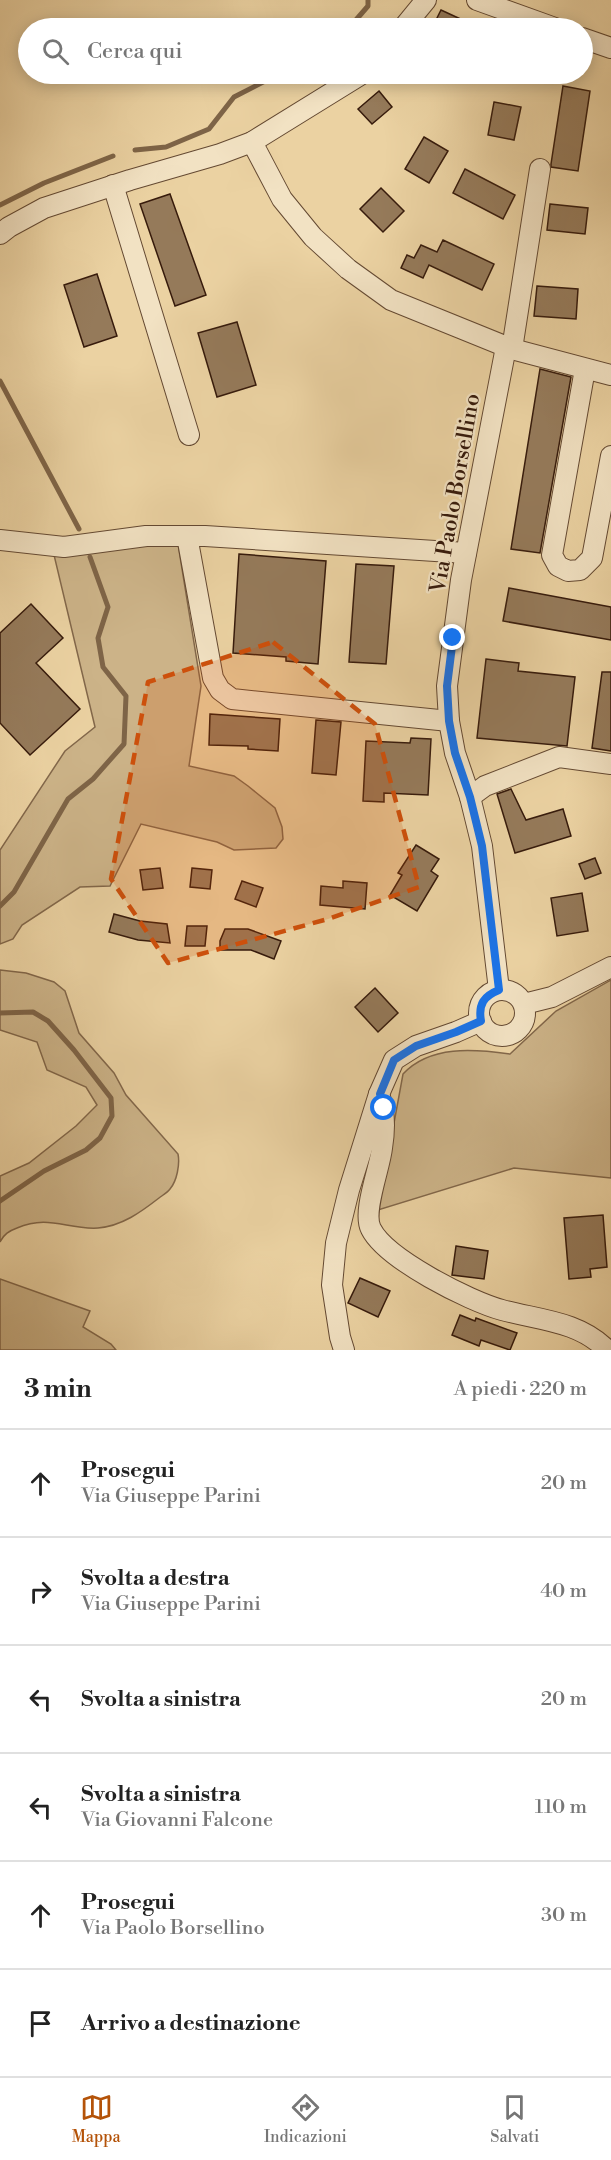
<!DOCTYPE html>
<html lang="it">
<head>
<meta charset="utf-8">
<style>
	:root { --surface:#fff; --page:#f2f2f2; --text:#222; --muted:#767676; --line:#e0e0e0; --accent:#b45309 }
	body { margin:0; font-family:"Libre Bodoni",serif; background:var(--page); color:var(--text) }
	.stop { position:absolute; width:18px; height:18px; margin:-14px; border:4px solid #1a73e8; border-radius:50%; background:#fff }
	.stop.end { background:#1a73e8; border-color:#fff; box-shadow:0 2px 6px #0008 }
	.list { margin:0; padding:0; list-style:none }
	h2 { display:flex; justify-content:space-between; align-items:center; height:78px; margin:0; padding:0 24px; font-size:26px }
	h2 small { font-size:20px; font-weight:400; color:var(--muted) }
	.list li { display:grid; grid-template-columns:39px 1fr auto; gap:18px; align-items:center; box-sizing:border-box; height:108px; padding:0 24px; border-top:2px solid var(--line) }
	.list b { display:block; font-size:22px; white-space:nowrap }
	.list p { margin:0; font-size:20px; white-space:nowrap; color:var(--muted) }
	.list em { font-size:20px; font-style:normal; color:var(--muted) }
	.icon { flex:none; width:33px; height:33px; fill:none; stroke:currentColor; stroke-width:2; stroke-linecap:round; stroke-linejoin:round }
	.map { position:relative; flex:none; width:611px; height:1350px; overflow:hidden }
	.search { position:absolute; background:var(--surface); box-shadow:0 3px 15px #0003; left:18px; right:18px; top:18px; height:66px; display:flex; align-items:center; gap:15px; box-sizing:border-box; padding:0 21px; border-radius:33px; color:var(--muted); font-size:22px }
	.sheet { height:726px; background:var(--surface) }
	nav { display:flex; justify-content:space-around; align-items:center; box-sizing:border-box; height:84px; border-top:2px solid var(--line); background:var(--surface); font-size:16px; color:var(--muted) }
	nav a { display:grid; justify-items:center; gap:3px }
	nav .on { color:var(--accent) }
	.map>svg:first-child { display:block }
</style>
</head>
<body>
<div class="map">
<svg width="611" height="1350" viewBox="0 0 611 1350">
	<rect width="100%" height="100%" fill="#ebd2a2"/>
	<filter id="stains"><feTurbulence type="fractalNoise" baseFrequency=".00333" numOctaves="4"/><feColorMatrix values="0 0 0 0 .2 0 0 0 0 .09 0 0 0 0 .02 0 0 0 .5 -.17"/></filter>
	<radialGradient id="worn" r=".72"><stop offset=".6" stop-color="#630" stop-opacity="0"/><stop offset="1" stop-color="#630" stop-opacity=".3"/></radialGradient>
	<!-- green -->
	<g fill="#ccb388" stroke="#82674a" stroke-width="1.5">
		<path d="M 177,538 L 201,686 L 189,766 L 234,776 L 248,786 L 275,808 L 282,827 L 283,839 L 276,848 L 234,850 L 217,842 L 141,824 L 110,886 L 80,887 L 22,925 L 13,939 L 0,944 L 0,850 L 65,751 L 95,727 L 54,555 Z"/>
		<path d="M 0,970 L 26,973 L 54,982 L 65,991 L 79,1033 L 114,1073 L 126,1095 L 178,1154 C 180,1164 177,1181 170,1189 C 168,1192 163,1195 159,1198 C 141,1212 122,1226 98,1228 C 67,1230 49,1214 17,1228 C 9,1231 4,1234 0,1242 L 0,1176 L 29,1163 L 76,1126 L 97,1105 L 86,1087 L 47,1070 L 37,1042 L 0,1030 Z"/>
		<path d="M 611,980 L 611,1178 L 514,1168 L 378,1210 L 403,1074 C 430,1045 474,1049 510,1054 L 556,1011 Z"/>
		<path d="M 0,1279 L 90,1311 L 83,1327 L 111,1344 L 116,1350 L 0,1350 Z"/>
	</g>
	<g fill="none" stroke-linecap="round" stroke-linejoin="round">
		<!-- stream -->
		<g stroke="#7e6447" stroke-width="5">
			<path d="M 349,28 L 368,6 L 368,0"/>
			<path d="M 135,150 L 166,147 L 209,129 L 234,97 L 273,77 L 286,74"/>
			<path d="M 0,205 L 44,183 L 113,156"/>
			<path d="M 0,381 L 79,529"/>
			<path d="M 0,906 L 14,892 L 68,799 L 93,779 L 124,744 L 126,696 L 103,667 L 98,638 L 108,607 L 90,557"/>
			<path d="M 0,1013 L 33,1012 L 48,1021 L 74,1050 L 111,1098 L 112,1116 L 100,1138 L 86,1150 L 44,1171 L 0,1201"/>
		</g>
	</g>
	<!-- building -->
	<g fill="#957a5a" stroke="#371b0c" stroke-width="1.5">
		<path d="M 441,10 L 480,28 L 432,28 Z"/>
		<path d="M 563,86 L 590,91 L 578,171 L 551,167 L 551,164 Z"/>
		<path d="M 379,91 L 392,107 L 372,124 L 358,109 Z"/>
		<path d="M 494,102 L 521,107 L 514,140 L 488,135 Z"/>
		<path d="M 424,137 L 448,151 L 429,183 L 405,169 Z"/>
		<path d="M 465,169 L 515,195 L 503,219 L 453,193 Z"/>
		<path d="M 381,188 L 404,211 L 383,232 L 360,209 Z"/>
		<path d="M 170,194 L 206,295 L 175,306 L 140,204 Z"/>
		<path d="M 550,204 L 588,208 L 585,234 L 547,230 Z"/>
		<path d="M 443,240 L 494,264 L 482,290 L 429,265 L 423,278 L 401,268 L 407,255 L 414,258 L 421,245 L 437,252 Z"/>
		<path d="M 97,274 L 117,336 L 84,347 L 64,285 Z"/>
		<path d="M 537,286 L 578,289 L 576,319 L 534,316 Z"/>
		<path d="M 237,322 L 256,385 L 217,397 L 198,333 Z"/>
		<path d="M 540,369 L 571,377 L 540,553 L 511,549 Z"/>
		<path d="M 239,554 L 326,561 L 318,664 L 286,661 L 286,657 L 233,653 Z"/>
		<path d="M 356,564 L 394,566 L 386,664 L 349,662 Z"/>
		<path d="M 509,588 L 611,607 L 611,640 L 503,621 Z"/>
		<path d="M 31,604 L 63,638 L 36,663 L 80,709 L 30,755 L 0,723 L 0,633 Z"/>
		<path d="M 486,659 L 519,663 L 518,671 L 575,677 L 567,746 L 477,738 Z"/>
		<path d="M 602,672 L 611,672 L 611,751 L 592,748 Z"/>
		<path d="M 210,714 L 280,719 L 278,751 L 248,749 L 248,746 L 209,745 Z"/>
		<path d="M 316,720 L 341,722 L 336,775 L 312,773 Z"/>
		<path d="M 411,738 L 431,739 L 428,795 L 384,793 L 384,802 L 363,801 L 366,741 L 410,743 Z"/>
		<path d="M 511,789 L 526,820 L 563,809 L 571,836 L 515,853 L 497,794 Z"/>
		<path d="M 416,845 L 439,859 L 431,871 L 438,876 L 417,911 L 390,895 L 402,875 L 398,873 Z"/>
		<path d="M 595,858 L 601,873 L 585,879 L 579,864 Z"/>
		<path d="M 160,868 L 163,888 L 143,890 L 140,870 Z"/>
		<path d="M 192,868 L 212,870 L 210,889 L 190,887 Z"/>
		<path d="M 242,881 L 263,888 L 256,907 L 235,899 Z"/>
		<path d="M 343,881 L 367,883 L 365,909 L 320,905 L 321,886 L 343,888 Z"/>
		<path d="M 582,893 L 588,931 L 557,936 L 551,898 Z"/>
		<path d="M 114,914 L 140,921 L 167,924 L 170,943 L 138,940 L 109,932 Z"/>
		<path d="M 187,926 L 207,926 L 205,946 L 185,946 Z"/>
		<path d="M 225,929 L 248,929 L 281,941 L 274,959 L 251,950 L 220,950 L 220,941 Z"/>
		<path d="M 375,988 L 398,1013 L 378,1032 L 355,1007 Z"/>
		<path d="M 603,1215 L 607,1267 L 590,1269 L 591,1277 L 569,1279 L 564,1218 Z"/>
		<path d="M 456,1246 L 488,1251 L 484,1279 L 452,1275 Z"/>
		<path d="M 360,1278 L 390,1291 L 378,1317 L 348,1303 Z"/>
		<path d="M 460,1315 L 475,1321 L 476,1318 L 517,1333 L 510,1350 L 481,1340 L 479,1346 L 452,1335 Z"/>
	</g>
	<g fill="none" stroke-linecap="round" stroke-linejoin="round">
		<defs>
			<g id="minor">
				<path d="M 477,0 L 555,28"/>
				<path d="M 403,28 L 426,0"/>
				<path d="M 582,38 L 611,48"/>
				<path d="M 252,142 L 282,199 L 313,237 L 348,269 L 391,300 L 512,349 L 611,375"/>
				<path d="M 113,185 L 189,435"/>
				<path d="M 0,234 L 9,227 L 44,208 L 130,180 L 220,154 L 252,142 L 362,74"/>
				<path d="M 512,349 L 540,169"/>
				<path d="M 585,369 L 552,555 L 558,566 L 568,571 L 580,570 L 592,558 L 611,456"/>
				<path d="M 187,536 L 213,678 L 220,690 L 232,699 L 449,721"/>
				<path d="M 0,540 L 64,547 L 146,536 L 205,536 L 466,553"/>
				<path d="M 470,797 L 485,786 L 559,757 L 611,764"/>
				<path d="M 499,990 L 482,846 L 470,797 L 455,753 L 449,721 L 447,686 L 461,580 L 506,347"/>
				<circle cx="502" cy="1013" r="23"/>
				<path d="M 524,1004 L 552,997 L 611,967"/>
				<path d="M 379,1094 C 385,1111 385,1130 382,1148 C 380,1168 362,1212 371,1229 C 386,1259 469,1301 502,1310 C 539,1320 579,1321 607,1350"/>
				<path d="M 344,1350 L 340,1337 L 332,1285 L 336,1243 L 349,1190 L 379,1094 L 394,1060 L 416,1046 L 456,1032 L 481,1021"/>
			</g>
		</defs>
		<!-- minor casing -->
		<use href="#minor" stroke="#644932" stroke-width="22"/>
		<!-- minor -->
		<use href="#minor" stroke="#f2e2c3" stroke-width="20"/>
	</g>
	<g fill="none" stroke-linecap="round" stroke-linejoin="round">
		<!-- route -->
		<path stroke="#1a73e8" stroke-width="8" d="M 384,1108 L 380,1094 L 394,1060 L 416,1046 L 456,1032 L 481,1021 C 478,1004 484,996 499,990 L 482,846 L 470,797 L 455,753 L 449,721 L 447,686 L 453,638"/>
	</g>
	<!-- marked area -->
	<path fill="#cd500c" fill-opacity="0.2" stroke="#cd500c" stroke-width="4.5" stroke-dasharray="12 8" stroke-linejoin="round" d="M 273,642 L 375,724 L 419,887 L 328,919 L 168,963 L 111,879 L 148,682 Z"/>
	<g text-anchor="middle" stroke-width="4.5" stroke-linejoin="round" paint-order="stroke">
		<!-- street labels -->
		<g font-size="22" fill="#371b0c" stroke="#f2e2c3">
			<text transform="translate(454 493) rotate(-80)" y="8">Via Paolo Borsellino</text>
		</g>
	</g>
	<rect width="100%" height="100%" filter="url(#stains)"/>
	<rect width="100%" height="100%" fill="url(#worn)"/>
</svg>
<div class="stop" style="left:384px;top:1108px"></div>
<div class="stop end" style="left:453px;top:638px"></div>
<div class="search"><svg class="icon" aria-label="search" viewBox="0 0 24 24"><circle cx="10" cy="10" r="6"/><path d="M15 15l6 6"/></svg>Cerca qui</div>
</div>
<section class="sheet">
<h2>3 min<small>A piedi · 220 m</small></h2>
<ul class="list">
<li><svg class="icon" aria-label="ahead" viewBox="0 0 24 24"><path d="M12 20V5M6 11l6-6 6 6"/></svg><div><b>Prosegui</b><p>Via Giuseppe Parini</p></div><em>20 m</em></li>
<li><svg class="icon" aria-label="right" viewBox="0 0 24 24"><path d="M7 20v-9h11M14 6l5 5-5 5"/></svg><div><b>Svolta a destra</b><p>Via Giuseppe Parini</p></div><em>40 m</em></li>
<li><svg class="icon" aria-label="left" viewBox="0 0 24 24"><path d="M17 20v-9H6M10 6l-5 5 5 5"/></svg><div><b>Svolta a sinistra</b></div><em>20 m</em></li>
<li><svg class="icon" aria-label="left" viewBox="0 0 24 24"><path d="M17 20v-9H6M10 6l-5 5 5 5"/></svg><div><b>Svolta a sinistra</b><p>Via Giovanni Falcone</p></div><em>110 m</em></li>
<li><svg class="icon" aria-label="ahead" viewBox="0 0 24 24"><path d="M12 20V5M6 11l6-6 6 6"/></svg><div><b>Prosegui</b><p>Via Paolo Borsellino</p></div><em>30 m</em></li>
<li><svg class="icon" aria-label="arrive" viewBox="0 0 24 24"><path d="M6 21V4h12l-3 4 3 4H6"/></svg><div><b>Arrivo a destinazione</b></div></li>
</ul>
</section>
<nav>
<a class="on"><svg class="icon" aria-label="map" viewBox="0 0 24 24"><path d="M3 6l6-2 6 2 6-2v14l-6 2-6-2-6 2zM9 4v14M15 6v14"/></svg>Mappa</a>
<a><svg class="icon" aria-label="directions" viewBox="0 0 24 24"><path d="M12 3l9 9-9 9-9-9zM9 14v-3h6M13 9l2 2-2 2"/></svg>Indicazioni</a>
<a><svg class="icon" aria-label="saved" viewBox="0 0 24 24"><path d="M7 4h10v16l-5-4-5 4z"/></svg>Salvati</a>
</nav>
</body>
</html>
